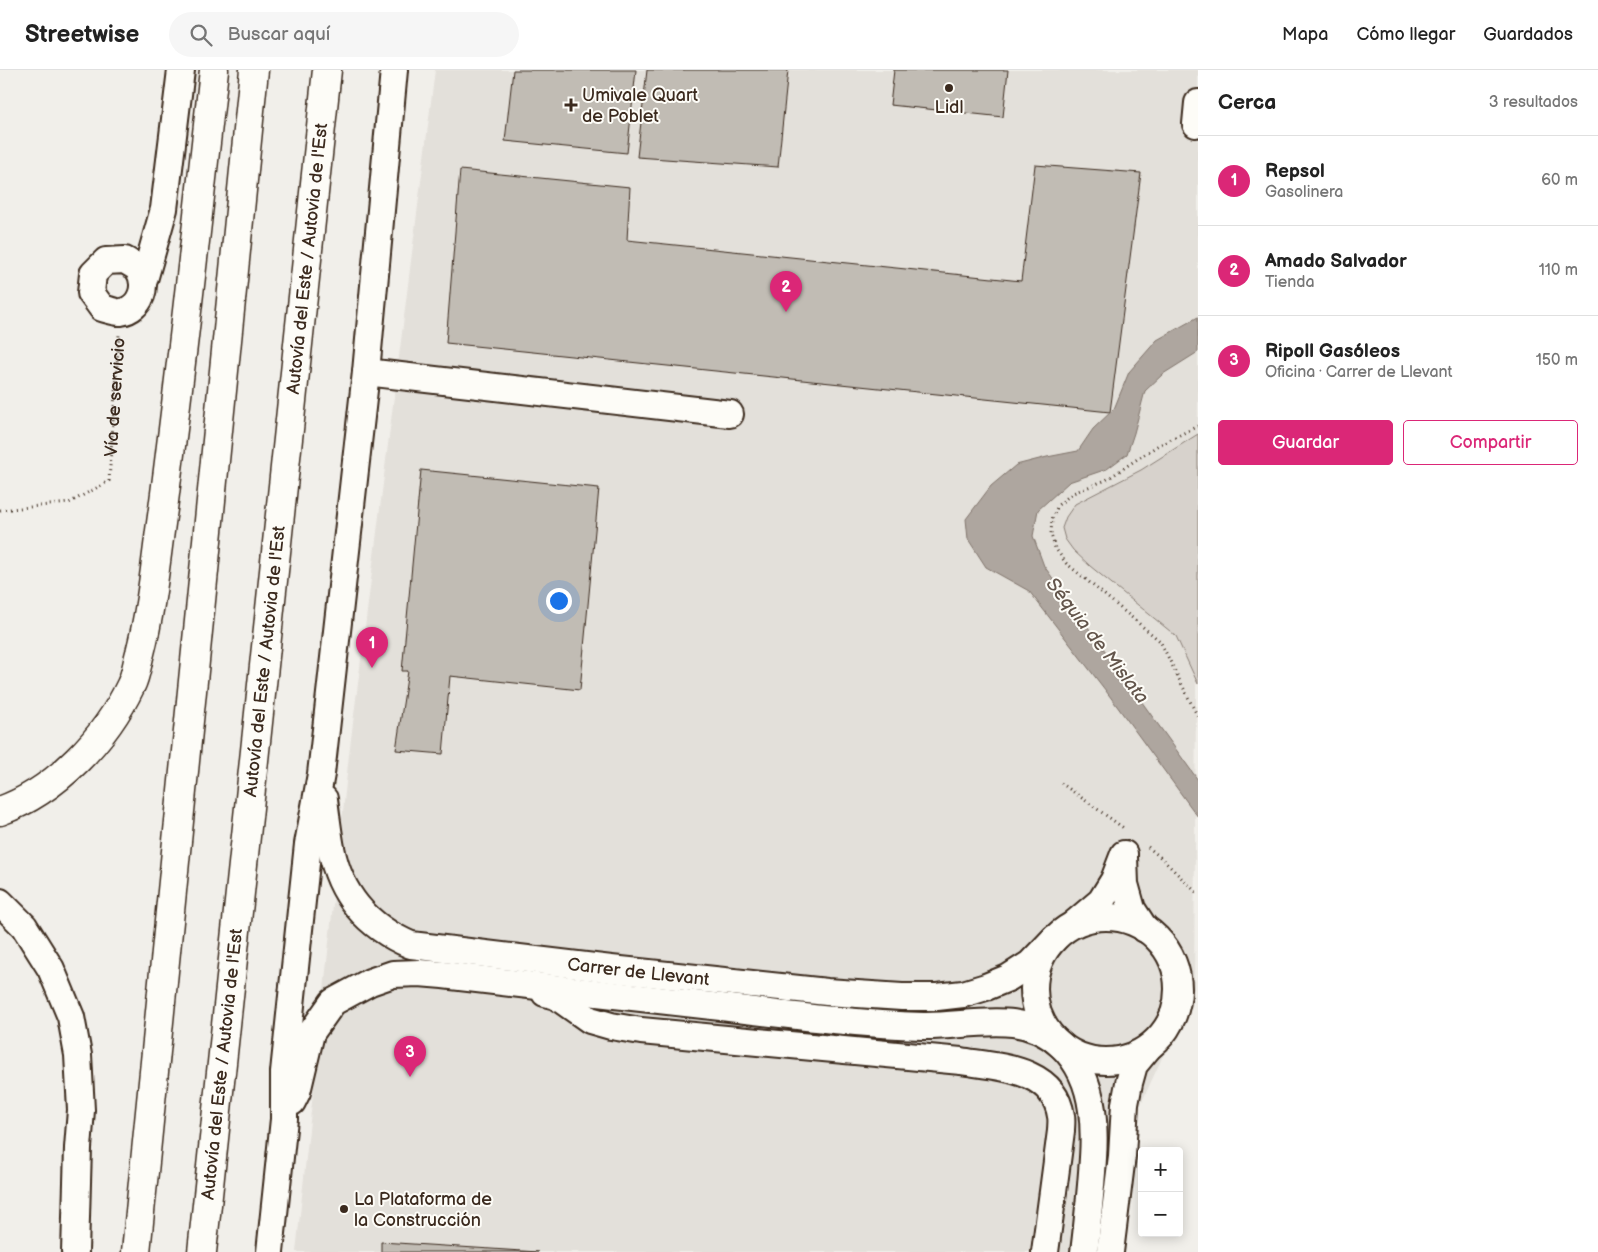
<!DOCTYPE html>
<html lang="es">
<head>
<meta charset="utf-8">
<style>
	:root { --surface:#fff; --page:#f6f6f6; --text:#222; --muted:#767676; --line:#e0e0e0; --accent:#db2777 }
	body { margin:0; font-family:"Balsamiq Sans",sans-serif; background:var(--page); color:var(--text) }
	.controls { position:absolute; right:15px; bottom:15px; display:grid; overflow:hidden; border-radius:5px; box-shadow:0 2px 12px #0003 }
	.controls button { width:45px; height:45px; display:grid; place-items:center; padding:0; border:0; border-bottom:1px solid var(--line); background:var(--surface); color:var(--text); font:25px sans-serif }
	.you { position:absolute; left:558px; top:530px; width:18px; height:18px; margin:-12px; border:4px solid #fff; border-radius:50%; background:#1a73e8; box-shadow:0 0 0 8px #1a73e833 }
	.badge { display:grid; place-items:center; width:32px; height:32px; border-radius:50%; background:var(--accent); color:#fff; font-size:16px; font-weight:700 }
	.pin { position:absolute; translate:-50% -41px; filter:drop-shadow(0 1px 2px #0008) }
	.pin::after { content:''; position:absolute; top:26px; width:18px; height:15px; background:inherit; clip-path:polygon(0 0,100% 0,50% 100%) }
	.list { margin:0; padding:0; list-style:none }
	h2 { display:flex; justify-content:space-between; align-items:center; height:65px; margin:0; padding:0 20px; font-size:21px }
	h2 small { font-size:16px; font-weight:400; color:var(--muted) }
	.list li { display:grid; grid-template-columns:32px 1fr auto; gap:15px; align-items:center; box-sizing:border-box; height:90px; padding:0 20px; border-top:1px solid var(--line) }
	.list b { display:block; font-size:19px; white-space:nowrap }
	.list p { margin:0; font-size:16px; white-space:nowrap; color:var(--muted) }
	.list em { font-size:16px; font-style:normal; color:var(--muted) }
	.actions { display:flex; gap:10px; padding:15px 20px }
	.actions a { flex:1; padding:11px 0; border:1px solid var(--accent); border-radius:5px; text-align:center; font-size:18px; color:var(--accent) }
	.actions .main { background:var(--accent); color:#fff }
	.icon { flex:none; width:28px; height:28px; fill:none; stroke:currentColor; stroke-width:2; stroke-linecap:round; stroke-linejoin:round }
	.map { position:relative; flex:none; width:1198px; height:1182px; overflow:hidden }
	header { display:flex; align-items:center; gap:30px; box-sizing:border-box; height:70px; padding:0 25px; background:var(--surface); border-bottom:1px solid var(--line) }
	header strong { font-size:24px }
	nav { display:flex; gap:28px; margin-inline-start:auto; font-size:18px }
	.search { width:350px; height:45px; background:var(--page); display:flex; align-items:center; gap:12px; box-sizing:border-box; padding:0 18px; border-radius:28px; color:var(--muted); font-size:19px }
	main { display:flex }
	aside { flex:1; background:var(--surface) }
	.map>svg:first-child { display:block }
</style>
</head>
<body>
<header>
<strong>Streetwise</strong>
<div class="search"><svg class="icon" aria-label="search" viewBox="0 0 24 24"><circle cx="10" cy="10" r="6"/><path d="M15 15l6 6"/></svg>Buscar aquí</div>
<nav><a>Mapa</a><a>Cómo llegar</a><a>Guardados</a></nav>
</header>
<main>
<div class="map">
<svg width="1198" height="1182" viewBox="0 0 1198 1182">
	<rect width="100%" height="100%" fill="#f1efea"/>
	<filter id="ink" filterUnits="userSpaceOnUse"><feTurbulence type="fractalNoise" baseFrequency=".02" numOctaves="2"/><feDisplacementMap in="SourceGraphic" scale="10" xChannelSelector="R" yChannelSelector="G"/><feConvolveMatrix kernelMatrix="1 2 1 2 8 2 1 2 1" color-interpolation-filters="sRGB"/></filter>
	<g filter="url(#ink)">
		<!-- built -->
		<path fill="#e3e0da" d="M 435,0 L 1198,0 L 1198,327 L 1194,918 L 1073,1182 L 296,1182 L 349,685 Z"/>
		<!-- green -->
		<path fill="#d7d2cc" stroke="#897e75" d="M 1198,364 L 1198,614 L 1176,566 L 1090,496 L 1073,480 L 1065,469 L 1062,458 L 1066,447 L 1075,434 L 1141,400 Z"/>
		<!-- water -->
		<path fill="#aea69f" stroke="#80746b" d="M 1198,247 L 1198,282 L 1163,304 L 1145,321 L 1134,363 L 1127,384 L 1107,399 L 1069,412 L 1038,440 L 1033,466 L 1044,496 L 1198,710 L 1198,747 L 1106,621 L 1029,521 L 986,497 L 968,469 L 966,449 L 991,416 L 1016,395 L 1047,387 L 1078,381 L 1093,359 L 1114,339 L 1129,302 L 1157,270 Z"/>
		<!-- building -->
		<g fill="#c1bcb4" stroke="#3b2a1e">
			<path d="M 513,0 L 636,0 L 627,83 L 505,71 Z"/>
			<path d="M 647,0 L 788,0 L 778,97 L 637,87 Z"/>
			<path d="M 894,0 L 1008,0 L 1003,47 L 890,35 Z"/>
			<path d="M 1035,95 L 1141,103 L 1110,342 L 446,273 L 460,100 L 630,117 L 627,170 L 1021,211 Z"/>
			<path d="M 421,400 L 599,418 L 580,620 L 450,606 L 443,684 L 396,680 L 408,601 L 402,601 Z"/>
			<path d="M 381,1172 L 538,1182 L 381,1182 Z"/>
		</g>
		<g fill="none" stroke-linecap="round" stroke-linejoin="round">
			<defs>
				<g id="minor">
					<path d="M 1196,54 L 1198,33"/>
					<path d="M 125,190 C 129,193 135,195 138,199 C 149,215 141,239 121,242 C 116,243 107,239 102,238 L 91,223 L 93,204 L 106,191 Z"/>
					<path d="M 144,210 L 164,139 L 181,0"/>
					<path d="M 366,302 L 730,344"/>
					<path id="s2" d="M 324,729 C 326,745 328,762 331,778 C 340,825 368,857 411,875 L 611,899 L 827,922 L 902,927 L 937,927 L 963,924 L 986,917 L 1008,908 L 1030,894 L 1055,868"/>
					<path d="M 1124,787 L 1125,814 L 1132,839 L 1145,859"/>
					<path d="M 0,832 L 24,856 L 51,899 L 71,947 L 78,985 L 81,1040 L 78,1078 L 75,1182"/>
					<circle cx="1106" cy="919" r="72"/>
					<path d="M 1075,853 L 1101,831 L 1114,810 L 1124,784"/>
					<path d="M 545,923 L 556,926 L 590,950 L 611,956 L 641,961 L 961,991 C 999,997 1054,998 1061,1046 C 1062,1051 1061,1056 1061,1061 L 1045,1182"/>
					<path d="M 292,1032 L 297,1022 L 311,963 L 333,932 L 370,912 L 393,904 L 419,903 L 443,905 C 536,916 628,927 721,937 C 788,945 855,954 923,956 C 971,957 1021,938 1061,975 C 1100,1012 1095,1067 1091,1115 C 1089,1137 1087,1160 1084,1182"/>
					<path d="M 270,1182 L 284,1049 L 284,1002 L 308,774 L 321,704 L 366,302 L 394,0"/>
					<path d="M 1110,1182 L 1122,1086 L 1125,1034 L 1129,1013 L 1134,995 L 1148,978"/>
				</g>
				<g id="highway">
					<path d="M 0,741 C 56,721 106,668 131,615 C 136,605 137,593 140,583 C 152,536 156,487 163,439 C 182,293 198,146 214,0"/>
					<path d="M 136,1182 L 254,0"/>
					<path id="s3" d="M 202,1182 L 327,0"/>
				</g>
			</defs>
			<!-- minor casing -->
			<use href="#minor" stroke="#3b2a1e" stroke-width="30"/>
			<!-- highway casing -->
			<use href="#highway" stroke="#3b2a1e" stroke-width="31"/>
			<!-- path -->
			<g stroke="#3b2a1e" stroke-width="3" stroke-dasharray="1 4" stroke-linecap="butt">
				<path d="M 1198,356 L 1157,376 L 1106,410 L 1073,423 L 1058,435 L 1052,449 L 1051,464 L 1055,478 L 1066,493 L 1160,571 L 1198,647"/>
				<path id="s1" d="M 0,440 L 69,433 L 109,411 L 119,265"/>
				<path d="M 1061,713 L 1125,759"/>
				<path d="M 1148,777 L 1159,786 L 1198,824"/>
			</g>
			<!-- minor -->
			<use href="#minor" stroke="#fdfcf7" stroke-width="26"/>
			<!-- highway -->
			<use href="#highway" stroke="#fdfcf7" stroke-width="28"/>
		</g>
	</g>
	<!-- markers -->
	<g fill="#3b2a1e" stroke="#fdfcf7" stroke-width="2">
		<circle cx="949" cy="18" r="5"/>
		<path d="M568.5 27.5h5v5h5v5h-5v5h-5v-5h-5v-5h5z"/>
		<circle cx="344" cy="1139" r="5"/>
	</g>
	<g text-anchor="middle" stroke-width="4" stroke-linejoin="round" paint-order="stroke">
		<!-- poi labels -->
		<g font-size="18" fill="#3b2a1e" stroke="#fdfcf7" text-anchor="start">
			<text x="582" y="31">Umivale Quart<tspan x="582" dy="21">de Poblet</tspan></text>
			<text x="949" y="43" text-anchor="middle">Lidl</text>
			<text x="354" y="1135">La Plataforma de<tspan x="354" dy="21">la Construcción</tspan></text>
		</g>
		<!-- street labels -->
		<g font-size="18" fill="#3b2a1e" stroke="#fdfcf7">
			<text dy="6" stroke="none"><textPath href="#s3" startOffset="999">Autovía del Este / Autovia de l'Est</textPath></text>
			<text dy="6" stroke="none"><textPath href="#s1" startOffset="199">Vía de servicio</textPath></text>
			<text dy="6" stroke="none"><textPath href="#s3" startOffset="594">Autovía del Este / Autovia de l'Est</textPath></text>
			<text dy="6" stroke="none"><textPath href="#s2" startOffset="410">Carrer de Llevant</textPath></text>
			<text dy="6" stroke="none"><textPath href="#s3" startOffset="189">Autovía del Este / Autovia de l'Est</textPath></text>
		</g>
		<!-- water labels -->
		<g font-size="19" font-style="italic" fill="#63554b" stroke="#fdfcf7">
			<text transform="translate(1098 570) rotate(52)" y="7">Séquia de Mislata</text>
		</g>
	</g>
</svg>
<div class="controls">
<button>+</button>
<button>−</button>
</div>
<div class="you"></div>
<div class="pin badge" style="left:372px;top:598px">1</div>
<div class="pin badge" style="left:786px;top:242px">2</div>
<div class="pin badge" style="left:410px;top:1007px">3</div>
</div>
<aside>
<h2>Cerca<small>3 resultados</small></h2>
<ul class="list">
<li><span class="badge">1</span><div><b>Repsol</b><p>Gasolinera</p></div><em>60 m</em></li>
<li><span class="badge">2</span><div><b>Amado Salvador</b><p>Tienda</p></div><em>110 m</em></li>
<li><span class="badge">3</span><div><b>Ripoll Gasóleos</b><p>Oficina · Carrer de Llevant</p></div><em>150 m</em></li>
</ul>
<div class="actions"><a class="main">Guardar</a><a>Compartir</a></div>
</aside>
</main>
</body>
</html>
